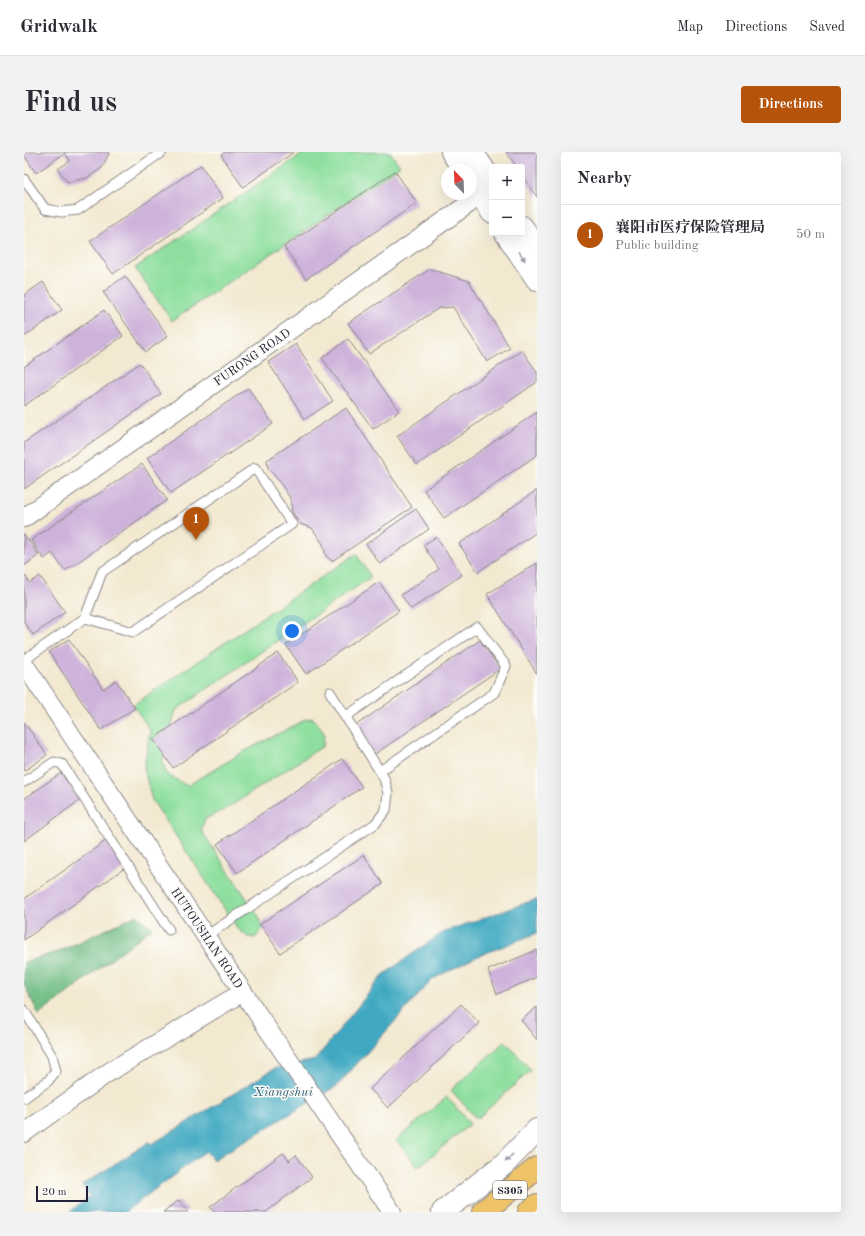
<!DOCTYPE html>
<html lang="en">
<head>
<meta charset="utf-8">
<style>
	:root { --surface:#fff; --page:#f2f2f3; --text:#2b2b33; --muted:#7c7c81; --line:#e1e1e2; --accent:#b45309 }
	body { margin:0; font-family:"Old Standard TT","Noto Serif SC",serif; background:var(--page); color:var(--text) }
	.controls { position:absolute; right:12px; top:12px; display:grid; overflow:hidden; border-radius:4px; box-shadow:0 4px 16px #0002 }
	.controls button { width:36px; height:36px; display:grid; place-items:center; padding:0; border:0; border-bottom:1px solid var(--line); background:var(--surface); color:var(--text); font:20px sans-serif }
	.compass { position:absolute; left:417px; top:12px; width:36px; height:36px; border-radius:50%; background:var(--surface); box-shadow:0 4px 16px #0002; rotate:337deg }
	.scale { position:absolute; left:12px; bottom:10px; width:52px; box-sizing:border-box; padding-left:4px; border:2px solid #22223b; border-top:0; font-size:11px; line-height:14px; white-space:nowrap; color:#22223b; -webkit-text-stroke:3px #fdfcf7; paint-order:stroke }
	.you { position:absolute; left:268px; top:479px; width:14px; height:14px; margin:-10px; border:3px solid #fff; border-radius:50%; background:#1a73e8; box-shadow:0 0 0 6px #1a73e833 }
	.badge { display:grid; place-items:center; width:26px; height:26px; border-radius:50%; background:var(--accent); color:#fff; font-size:13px; font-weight:700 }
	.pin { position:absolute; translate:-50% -33px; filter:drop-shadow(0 1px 2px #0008) }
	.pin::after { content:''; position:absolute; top:21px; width:14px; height:12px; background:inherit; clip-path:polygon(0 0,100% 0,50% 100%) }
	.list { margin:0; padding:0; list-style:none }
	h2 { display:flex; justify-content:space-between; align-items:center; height:52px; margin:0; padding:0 16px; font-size:17px }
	h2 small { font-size:13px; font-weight:400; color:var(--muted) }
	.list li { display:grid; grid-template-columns:26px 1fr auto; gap:12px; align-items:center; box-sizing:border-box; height:60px; padding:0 16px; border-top:1px solid var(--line) }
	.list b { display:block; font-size:15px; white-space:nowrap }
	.list p { margin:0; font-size:13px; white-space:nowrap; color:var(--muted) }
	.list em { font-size:13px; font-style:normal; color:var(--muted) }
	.map { position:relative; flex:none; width:513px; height:1060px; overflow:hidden; border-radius:4px }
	header { display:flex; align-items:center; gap:24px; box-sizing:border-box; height:56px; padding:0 20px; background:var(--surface); border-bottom:1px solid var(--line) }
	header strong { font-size:19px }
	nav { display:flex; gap:22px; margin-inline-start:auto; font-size:14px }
	.intro { display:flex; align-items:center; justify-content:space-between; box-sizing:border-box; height:96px; padding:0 24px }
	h1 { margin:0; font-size:28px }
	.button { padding:10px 18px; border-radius:4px; background:var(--accent); color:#fff; font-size:14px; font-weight:700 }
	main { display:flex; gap:24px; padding:0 24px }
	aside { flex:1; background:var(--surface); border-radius:4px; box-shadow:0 4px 16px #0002 }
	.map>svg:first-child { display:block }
</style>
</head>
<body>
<header>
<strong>Gridwalk</strong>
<nav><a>Map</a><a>Directions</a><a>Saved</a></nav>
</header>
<div class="intro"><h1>Find us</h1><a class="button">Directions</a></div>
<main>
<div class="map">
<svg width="513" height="1060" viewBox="0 0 513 1060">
	<rect width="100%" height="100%" fill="#fdfcf7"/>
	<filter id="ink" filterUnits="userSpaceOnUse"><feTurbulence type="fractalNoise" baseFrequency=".025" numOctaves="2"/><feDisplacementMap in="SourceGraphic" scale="8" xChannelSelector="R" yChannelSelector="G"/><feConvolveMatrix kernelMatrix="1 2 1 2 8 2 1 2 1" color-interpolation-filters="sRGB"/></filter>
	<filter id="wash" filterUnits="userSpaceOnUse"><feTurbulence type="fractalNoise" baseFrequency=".012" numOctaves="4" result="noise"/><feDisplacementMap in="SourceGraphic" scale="16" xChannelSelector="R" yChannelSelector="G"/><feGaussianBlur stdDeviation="0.9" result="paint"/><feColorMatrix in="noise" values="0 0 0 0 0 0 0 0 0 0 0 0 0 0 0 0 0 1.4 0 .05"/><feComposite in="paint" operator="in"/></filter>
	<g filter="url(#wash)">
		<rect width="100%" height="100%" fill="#f3e9d1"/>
		<!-- green -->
		<g fill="#8edf9f" stroke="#58806d">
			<path d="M 281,0 L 366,0 L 376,14 L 148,169 L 111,116 Z"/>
			<path d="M 332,402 L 347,425 L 152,558 L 138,609 L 143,622 L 163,634 L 221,599 L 283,567 L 289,566 L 300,581 L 299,594 L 202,657 L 181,667 L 177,678 L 235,765 L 238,778 L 231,786 L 224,785 L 214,777 L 128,648 L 120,617 L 126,578 L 109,553 Z"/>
			<path d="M 481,889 L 507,918 L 453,967 L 427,938 Z"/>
			<path d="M 423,945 L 446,972 L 394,1015 L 372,988 Z"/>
		</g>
		<!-- forest -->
		<path fill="#72be86" stroke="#4a7060" d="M 113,763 L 128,776 L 15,863 L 0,832 L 0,810 L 34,800 Z"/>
		<!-- water -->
		<path fill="#41a9c1" stroke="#32667e" d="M 513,747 L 513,781 L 452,805 L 409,827 L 313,934 L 189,1008 L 182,999 L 101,1060 L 46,1060 L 66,1044 L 58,1033 L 125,990 L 128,992 L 251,916 L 291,908 L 359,823 L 419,780 Z"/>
		<g id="blocks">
			<!-- building -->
			<g fill="#cdb2da">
				<path d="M 0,0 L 84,0 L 85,1 L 78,16 L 63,26 L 43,30 L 34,17 L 46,9 L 41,1 L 12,21 L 0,3 Z"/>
				<path d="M 201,0 L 270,0 L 219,35 L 197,3 Z"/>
				<path d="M 482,0 L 513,0 L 513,45 L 498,23 L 498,15 L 493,15 Z"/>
				<path d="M 177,13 L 199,46 L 89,122 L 66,89 Z"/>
				<path d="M 371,19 L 393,51 L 282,127 L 260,95 Z"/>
				<path d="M 406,117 L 445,129 L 486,196 L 463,210 L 429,155 L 415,156 L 345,202 L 324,171 Z"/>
				<path d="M 101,124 L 144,184 L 122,200 L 79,140 Z"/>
				<path d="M 19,130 L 38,158 L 0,185 L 0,143 Z"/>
				<path d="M 80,158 L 99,184 L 0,254 L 0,215 Z"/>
				<path d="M 324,187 L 375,259 L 349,277 L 298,206 Z"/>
				<path d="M 272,192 L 309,249 L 281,267 L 244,210 Z"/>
				<path d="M 498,198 L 513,220 L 513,230 L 393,313 L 373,284 Z"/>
				<path d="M 116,211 L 137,242 L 0,337 L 0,291 Z"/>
				<path d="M 224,236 L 249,272 L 147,341 L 123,306 Z"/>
				<path d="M 322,256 L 388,355 L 308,409 L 302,404 L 299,392 L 288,376 L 276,372 L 268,360 L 266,346 L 255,329 L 244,316 L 243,308 Z"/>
				<path d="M 513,260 L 513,303 L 420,366 L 400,338 Z"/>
				<path d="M 118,312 L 143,348 L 41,419 L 28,401 L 20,407 L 7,388 Z"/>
				<path d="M 513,338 L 513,380 L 454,420 L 435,392 Z"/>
				<path d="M 392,357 L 405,377 L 356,412 L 342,392 Z"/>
				<path d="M 0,382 L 15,403 L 0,414 Z"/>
				<path d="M 412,385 L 438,423 L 387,457 L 377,443 L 415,417 L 399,393 Z"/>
				<path d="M 513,411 L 513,522 L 463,442 Z"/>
				<path d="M 0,422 L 6,431 L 16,424 L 41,460 L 9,483 L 0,470 Z"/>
				<path d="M 355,430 L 375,459 L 282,522 L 262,493 Z"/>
				<path d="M 45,487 L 79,537 L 92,528 L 111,556 L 77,578 L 25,500 Z"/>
				<path d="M 456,488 L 476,517 L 351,602 L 331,574 Z"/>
				<path d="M 254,501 L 274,530 L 149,616 L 129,587 Z"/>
				<path d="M 0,570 L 23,603 L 0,619 Z"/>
				<path d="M 318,607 L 338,635 L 213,721 L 193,692 Z"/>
				<path d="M 37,621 L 56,648 L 0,689 L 0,647 Z"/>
				<path d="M 83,688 L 102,715 L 0,788 L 0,747 Z"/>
				<path d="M 340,703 L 359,732 L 256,801 L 236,772 Z"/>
				<path d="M 513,798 L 513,825 L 473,842 L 464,818 Z"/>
				<path d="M 437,852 L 455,871 L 364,956 L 346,937 Z"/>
				<path d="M 513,855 L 513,888 L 497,868 Z"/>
				<path d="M 259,1001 L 265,1009 L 272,1003 L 288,1025 L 242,1060 L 190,1060 L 186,1055 Z"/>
				<path d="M 155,1048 L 164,1060 L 139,1060 Z"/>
			</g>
		</g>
	</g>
	<g filter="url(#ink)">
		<use href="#blocks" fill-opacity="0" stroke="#8a8686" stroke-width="1"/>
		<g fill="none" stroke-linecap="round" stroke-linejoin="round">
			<defs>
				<g id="service">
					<path d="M 0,27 L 21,57 L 37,60 L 54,58 L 138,0"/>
					<path d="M 0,508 L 61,466 L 78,420 L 231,316 L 268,372 L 109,480 L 61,466"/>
					<path d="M 321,565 L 453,475 L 482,514 L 470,541 L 356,619"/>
					<path d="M 0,630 L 30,610 L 38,612 L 145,778"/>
					<path d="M 182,784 L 351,672 L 362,658 L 364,641 L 360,626 L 306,540"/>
					<path d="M 0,858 L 28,904 L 32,919 L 24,929 L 0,946"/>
				</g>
				<g id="minor">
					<path d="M 0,366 L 457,43"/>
					<path d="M 0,512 L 243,876 L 368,1060"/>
					<path d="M 0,981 L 85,920 L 219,840"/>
				</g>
				<g id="tertiary">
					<path d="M 428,0 L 440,18"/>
					<path d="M 448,0 L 468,30"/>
					<path d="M 447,29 L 468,60"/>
					<path d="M 498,75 L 513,97"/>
					<path d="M 482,81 L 513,127"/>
					<path d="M 419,1060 L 479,1013 L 513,978"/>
				</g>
				<g id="trunk">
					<path d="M 459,1060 L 513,1016"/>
					<path d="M 505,1060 L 513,1053"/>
				</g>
			</defs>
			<!-- service casing -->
			<use href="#service" stroke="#8a8686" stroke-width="11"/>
			<!-- minor casing -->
			<use href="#minor" stroke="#8a8686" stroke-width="20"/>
			<!-- tertiary casing -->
			<use href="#tertiary" stroke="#8a8686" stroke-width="24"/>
			<!-- trunk casing -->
			<use href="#trunk" stroke="#8a8686" stroke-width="24"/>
			<!-- service -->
			<use href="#service" stroke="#fff" stroke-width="9"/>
			<!-- minor -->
			<use href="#minor" stroke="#fff" stroke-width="18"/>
			<!-- tertiary -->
			<use href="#tertiary" stroke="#fff" stroke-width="22"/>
			<!-- trunk -->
			<use href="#trunk" stroke="#efc469" stroke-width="22"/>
		</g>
		<!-- one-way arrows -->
		<defs><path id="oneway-solid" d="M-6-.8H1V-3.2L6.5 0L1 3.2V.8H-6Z"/></defs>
		<g fill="#9c9ca7">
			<use href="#oneway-solid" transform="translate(498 104) rotate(56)"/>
			<use href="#oneway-solid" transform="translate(485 1006) rotate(135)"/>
		</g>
	</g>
	<g text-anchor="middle" stroke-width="3" stroke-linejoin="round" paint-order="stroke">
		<!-- shield labels -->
		<rect fill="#fdfcf7" stroke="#646373" stroke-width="1" x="469" y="1029" width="34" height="18" rx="3"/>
		<g font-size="11" font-weight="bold" fill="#22223b">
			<text x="486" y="1042">S305</text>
		</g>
		<!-- street labels -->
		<g font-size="12" fill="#22223b" stroke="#fdfcf7">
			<text transform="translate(228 205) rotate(-35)" y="4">FURONG ROAD</text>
			<text transform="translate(183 786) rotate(56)" y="4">HUTOUSHAN ROAD</text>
		</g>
		<!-- water labels -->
		<g font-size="13" font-style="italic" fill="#305f77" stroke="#fdfcf7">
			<text x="259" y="944">Xiangshui</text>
		</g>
	</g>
</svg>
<div class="controls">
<button>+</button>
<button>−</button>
</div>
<svg class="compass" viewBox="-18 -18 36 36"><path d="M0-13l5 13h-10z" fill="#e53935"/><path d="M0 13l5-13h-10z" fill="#7c7c81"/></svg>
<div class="scale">20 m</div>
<div class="you"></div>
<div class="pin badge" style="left:172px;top:388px">1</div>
</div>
<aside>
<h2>Nearby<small></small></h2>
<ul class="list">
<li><span class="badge">1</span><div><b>襄阳市医疗保险管理局</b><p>Public building</p></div><em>50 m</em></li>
</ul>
</aside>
</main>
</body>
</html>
